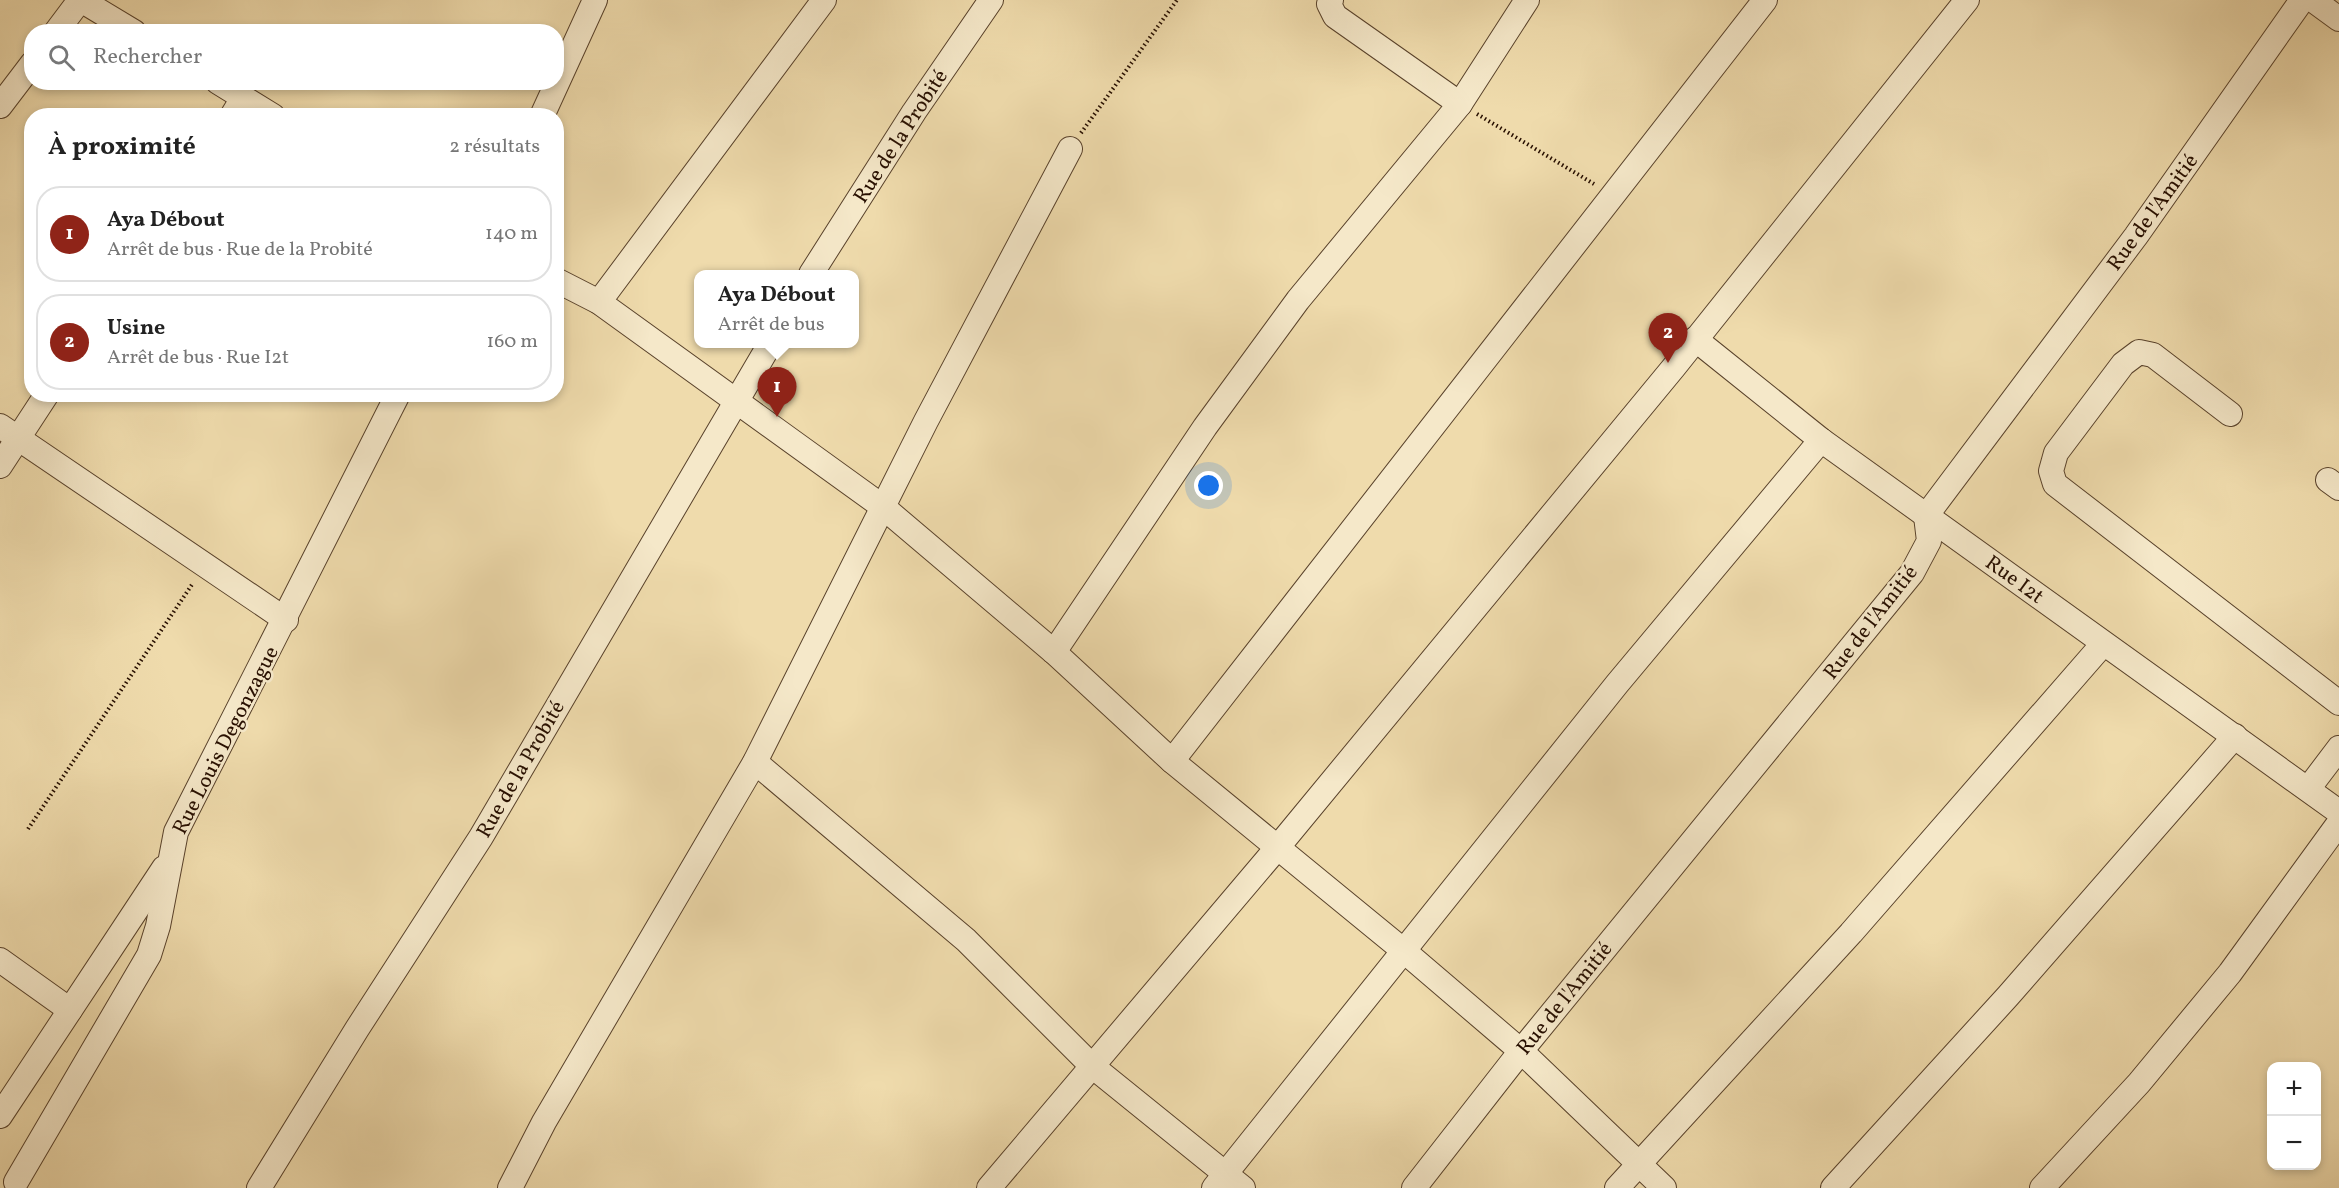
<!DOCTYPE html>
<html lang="fr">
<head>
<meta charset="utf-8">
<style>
	:root { --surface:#fff; --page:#f6f6f6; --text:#222; --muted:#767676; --line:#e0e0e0; --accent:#8f2418 }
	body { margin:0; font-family:Vollkorn,serif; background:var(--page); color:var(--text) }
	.controls { position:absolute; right:18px; bottom:18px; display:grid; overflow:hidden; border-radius:12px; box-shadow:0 3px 9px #0003 }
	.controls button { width:54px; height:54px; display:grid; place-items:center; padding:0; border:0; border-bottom:2px solid var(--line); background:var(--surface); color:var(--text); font:30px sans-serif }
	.you { position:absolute; left:1209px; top:486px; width:21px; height:21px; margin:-15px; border:4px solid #fff; border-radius:50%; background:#1a73e8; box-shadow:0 0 0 9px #1a73e833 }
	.badge { display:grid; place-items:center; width:39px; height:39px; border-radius:50%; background:var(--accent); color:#fff; font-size:20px; font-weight:700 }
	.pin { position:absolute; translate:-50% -50px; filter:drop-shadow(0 2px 3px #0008) }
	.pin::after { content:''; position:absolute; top:32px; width:21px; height:18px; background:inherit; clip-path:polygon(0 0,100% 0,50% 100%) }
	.popup { position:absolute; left:694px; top:270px; width:165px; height:78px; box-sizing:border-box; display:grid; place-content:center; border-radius:12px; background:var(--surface); filter:drop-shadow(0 2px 4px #0005); font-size:20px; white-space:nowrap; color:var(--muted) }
	.popup b { font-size:22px; color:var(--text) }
	.popup::after { content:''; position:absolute; left:50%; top:100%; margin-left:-12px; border:12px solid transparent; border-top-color:var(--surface) }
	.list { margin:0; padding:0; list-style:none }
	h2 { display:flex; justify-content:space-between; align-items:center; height:78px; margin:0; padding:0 24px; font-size:26px }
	h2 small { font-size:20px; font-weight:400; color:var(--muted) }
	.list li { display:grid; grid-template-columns:39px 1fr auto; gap:18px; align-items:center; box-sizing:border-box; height:96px; margin:0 12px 12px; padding:0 12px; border:2px solid var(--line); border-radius:24px }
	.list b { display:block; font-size:22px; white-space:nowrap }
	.list p { margin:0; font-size:20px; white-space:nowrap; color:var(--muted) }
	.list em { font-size:20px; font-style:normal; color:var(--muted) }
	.icon { flex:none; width:33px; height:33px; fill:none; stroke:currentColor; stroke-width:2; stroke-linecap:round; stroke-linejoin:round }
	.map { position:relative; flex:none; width:2339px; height:1188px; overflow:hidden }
	.search { position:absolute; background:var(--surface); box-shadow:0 3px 9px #0003; left:24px; top:24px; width:540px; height:66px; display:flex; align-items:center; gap:15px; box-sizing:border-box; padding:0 21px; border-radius:24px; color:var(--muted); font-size:22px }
	.panel { position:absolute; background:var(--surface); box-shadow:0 3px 9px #0003; left:24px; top:108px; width:540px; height:294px; border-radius:24px }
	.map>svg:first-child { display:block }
</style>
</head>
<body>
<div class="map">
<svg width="2339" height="1188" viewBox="0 0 2339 1188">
	<rect width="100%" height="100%" fill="#efdbac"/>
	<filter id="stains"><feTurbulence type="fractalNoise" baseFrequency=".00333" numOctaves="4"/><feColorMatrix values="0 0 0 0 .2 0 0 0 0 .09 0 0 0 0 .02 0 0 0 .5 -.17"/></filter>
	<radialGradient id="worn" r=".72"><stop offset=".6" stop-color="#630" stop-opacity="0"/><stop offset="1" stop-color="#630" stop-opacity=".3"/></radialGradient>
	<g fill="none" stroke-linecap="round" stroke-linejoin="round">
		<defs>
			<g id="minor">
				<path d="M 81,0 L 134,32"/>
				<path d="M 1331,0 L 1329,4 L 1335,16 L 1460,104"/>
				<path d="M 2313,0 L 2339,19"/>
				<path d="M 56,32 L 80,0"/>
				<path d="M 218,82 L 273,116"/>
				<path d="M 0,106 L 32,64"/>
				<path d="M 232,116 L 243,98"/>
				<path d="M 542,116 L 595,0"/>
				<path d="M 811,274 L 914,112 L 991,0"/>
				<path d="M 556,280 L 599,302 L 883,507 L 1054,652 L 1172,761 L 1404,951 L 1521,1051 L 1664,1188"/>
				<path d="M 599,302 L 824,0"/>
				<path d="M 1695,339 L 1821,440 L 2339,812"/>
				<path d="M 2230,414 L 2153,355 L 2139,352 L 2123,364 L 2056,453 L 2051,471 L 2055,484 L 2339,703"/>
				<path d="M 0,426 L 286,620"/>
				<path d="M 0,466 L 47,394"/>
				<path d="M 2328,480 L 2339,488"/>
				<path d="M 1054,652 L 1205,427 L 1298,300 L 1460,104 L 1527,0"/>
				<path d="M 1172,761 L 1765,0"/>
				<path d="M 755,762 L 966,940 L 1092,1066 L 1243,1188"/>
				<path d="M 2308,789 L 2339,748"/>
				<path d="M 0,960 L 70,1010"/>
				<path d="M 0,1116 L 164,868"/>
				<path d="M 16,1182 L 149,955 L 158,926 L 176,832 L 398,394"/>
				<path d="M 259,1188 L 357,1029 L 481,837 L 770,344"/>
				<path d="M 510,1188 L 544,1122 L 755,762 L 926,421 L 1070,149"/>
				<path d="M 989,1188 L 1277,848 L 1674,367 L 1967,0"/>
				<path d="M 1214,1188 L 1617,684 L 1821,440"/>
				<path d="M 1414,1188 L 1521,1051 L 1912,573 L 1929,541 L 1926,516 L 2136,236 L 2302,0"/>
				<path d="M 1617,1188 L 1851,933 L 2103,644"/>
				<path d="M 1833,1188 L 2008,996 L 2235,736"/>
				<path d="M 2042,1188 L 2139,1083 L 2230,973 L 2339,823"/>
			</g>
		</defs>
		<!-- minor casing -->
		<use href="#minor" stroke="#59422b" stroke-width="26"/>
		<!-- path -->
		<g stroke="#270f00" stroke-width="4" stroke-dasharray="1.5 3" stroke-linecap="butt">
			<path d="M 1477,114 L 1594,184"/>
			<path d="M 1081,133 L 1177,0"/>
			<path d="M 28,829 L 193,583"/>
		</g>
		<!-- minor -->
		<use href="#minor" stroke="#f5e8c9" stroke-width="24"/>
	</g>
	<g text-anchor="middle" stroke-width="5" stroke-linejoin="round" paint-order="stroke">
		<!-- street labels -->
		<g font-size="21" fill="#270f00" stroke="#f5e8c9">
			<text transform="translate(900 136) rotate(-57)" y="7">Rue de la Probité</text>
			<text transform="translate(2152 212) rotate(-54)" y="7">Rue de l'Amitié</text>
			<text transform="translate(2015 579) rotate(36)" y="7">Rue I2t</text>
			<text transform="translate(1870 622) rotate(-52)" y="7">Rue de l'Amitié</text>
			<text transform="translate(225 740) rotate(-63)" y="7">Rue Louis Degonzague</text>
			<text transform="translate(520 769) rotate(-60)" y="7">Rue de la Probité</text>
			<text transform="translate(1564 998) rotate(-51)" y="7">Rue de l'Amitié</text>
		</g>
	</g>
	<rect width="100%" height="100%" filter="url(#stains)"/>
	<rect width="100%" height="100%" fill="url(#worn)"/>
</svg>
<div class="controls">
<button>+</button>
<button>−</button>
</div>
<div class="you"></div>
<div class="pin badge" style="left:777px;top:417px">1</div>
<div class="popup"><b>Aya Débout</b>Arrêt de bus</div>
<div class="pin badge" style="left:1668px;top:363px">2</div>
<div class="search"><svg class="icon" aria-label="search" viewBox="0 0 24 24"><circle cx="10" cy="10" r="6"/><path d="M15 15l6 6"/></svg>Rechercher</div>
<section class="panel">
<h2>À proximité<small>2 résultats</small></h2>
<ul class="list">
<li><span class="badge">1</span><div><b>Aya Débout</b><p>Arrêt de bus · Rue de la Probité</p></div><em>140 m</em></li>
<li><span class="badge">2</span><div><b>Usine</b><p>Arrêt de bus · Rue I2t</p></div><em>160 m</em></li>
</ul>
</section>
</div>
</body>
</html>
